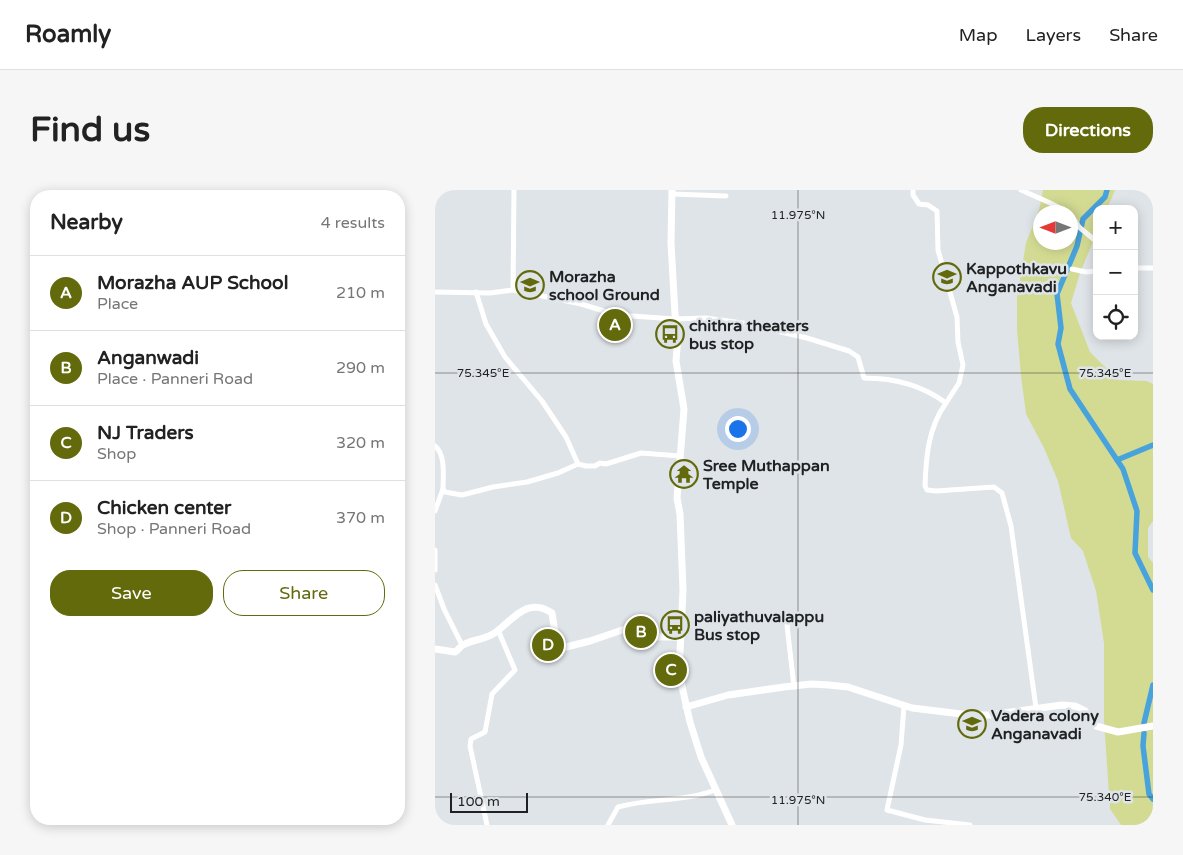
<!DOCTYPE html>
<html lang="en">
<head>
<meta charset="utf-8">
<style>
	:root { --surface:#fff; --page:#f6f6f6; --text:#222; --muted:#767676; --line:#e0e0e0; --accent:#636a0c }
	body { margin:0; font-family:"Varela Round",sans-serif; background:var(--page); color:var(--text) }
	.controls { position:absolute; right:15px; top:15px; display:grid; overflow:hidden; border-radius:10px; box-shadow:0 2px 12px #0003 }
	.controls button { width:45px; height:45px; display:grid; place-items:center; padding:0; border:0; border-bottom:1px solid var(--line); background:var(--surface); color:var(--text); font:25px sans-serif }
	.compass { position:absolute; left:598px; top:15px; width:45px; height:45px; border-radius:50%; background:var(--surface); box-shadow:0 2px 12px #0003; rotate:270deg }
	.scale { position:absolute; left:15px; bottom:12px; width:78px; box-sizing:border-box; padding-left:5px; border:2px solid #1f2122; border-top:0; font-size:14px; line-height:18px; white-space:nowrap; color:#1f2122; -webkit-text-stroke:4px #dfe4e8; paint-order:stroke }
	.you { position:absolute; left:302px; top:238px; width:18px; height:18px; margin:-12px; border:4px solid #fff; border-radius:50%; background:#1a73e8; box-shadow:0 0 0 8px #1a73e833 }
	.badge { display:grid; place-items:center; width:32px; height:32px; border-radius:50%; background:var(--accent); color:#fff; font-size:16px; font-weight:700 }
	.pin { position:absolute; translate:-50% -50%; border:2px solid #fff; box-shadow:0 1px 5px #0006 }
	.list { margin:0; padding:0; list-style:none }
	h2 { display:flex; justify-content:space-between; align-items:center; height:65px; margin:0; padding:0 20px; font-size:21px }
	h2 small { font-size:16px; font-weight:400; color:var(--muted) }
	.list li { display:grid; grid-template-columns:32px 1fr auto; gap:15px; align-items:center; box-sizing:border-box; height:75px; padding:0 20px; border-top:1px solid var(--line) }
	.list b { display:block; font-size:19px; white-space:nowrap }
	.list p { margin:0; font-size:16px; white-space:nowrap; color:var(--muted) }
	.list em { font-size:16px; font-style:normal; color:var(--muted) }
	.actions { display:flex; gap:10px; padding:15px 20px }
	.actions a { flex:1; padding:11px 0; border:1px solid var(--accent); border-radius:20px; text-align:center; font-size:18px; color:var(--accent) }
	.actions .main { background:var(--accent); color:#fff }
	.icon { flex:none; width:28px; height:28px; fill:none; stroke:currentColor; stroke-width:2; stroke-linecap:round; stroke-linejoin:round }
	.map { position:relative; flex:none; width:718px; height:635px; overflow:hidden; border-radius:20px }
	header { display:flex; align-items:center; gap:30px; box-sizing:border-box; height:70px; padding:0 25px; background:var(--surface); border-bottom:1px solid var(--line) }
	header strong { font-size:24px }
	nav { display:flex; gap:28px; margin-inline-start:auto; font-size:18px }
	.intro { display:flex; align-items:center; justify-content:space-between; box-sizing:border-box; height:120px; padding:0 30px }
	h1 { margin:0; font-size:35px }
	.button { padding:12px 22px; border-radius:20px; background:var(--accent); color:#fff; font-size:18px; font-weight:700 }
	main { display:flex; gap:30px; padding:0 30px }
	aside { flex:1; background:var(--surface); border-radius:20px; box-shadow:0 2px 12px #0003 }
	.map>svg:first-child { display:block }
</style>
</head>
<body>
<header>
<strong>Roamly</strong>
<nav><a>Map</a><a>Layers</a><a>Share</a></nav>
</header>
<div class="intro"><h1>Find us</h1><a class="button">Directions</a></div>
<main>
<aside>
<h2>Nearby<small>4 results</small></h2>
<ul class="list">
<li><span class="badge">A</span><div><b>Morazha AUP School</b><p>Place</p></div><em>210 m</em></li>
<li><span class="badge">B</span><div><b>Anganwadi</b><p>Place · Panneri Road</p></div><em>290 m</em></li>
<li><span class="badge">C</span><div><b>NJ Traders</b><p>Shop</p></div><em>320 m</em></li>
<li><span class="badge">D</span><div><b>Chicken center</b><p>Shop · Panneri Road</p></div><em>370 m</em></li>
</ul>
<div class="actions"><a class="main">Save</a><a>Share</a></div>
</aside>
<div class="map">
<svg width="718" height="635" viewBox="0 0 718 635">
	<rect width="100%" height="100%" fill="#dfe4e8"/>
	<!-- green -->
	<path fill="#d3db93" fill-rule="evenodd" d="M 608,0 L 680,0 L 672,19 L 662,19 L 662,42 L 645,83 L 636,113 L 655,162 L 683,190 L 712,191 L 718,194 L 718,331 L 713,338 L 713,367 L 718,373 L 718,635 L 686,635 L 675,619 L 669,531 L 669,453 L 661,401 L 648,361 L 636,348 L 623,291 L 609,258 L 591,224 L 586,186 L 582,140 L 582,108 L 591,53 L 604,20 ZM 606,22 L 636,22 L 636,52 L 606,52 Z"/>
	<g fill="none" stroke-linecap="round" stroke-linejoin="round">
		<!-- canal -->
		<g stroke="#48a2dc" stroke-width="5.5">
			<path d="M 672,0 L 670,7 L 648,29 L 642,56 L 622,104 L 626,138 L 623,154 L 635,199 L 688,279 L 702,321 L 700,363 L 718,400"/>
			<path d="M 682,270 L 718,255"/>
			<path d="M 709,533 L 718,495"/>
			<path d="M 709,543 L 708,556 L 714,604 L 718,609"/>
		</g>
		<!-- minor -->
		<g stroke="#fff" stroke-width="5">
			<path d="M 478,0 L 478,5 L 484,14 L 493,15 L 502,21 L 503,60 L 522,127 L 523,152 L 528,175 L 524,193 L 511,213"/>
			<path d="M 586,0 L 613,12 L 633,22"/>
			<path d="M 237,4 L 291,6"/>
			<path d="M 636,25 L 644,37 L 662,52"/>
			<path d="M 699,78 L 718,78"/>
			<path d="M 637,79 L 651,82 L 662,81"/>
			<path d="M 78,100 L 79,0"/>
			<path d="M 0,102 L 55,103 L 78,100 L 146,114 L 182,125 L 240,129 L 271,128 L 307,133 L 372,148 L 414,161 L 423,167 L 429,188 C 458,188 487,195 511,213 C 493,238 491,267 490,296 L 492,300 L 501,301 L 559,297 L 567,303 L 576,336 L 601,518"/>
			<path d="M 41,102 L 51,134 L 70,167 L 107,211 L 131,247 L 143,274"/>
			<path d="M 0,256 C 11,265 8,286 8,299 L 10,302 L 27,305 L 58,297 L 92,292 L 123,283 L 143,274 L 151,276 L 160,276 L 165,273 L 171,274 L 206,263 L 245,266"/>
			<path d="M 0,321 L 8,299"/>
			<path d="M 0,360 L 0,380"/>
			<path d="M 0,395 L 9,419 L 27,455"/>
			<path d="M 359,497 L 352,435 L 355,432 L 371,427"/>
			<path d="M 469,516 L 466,555 L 452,620 L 490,630 L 535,635"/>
			<path d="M 52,635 L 35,556 L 36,549 L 50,542 L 57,504 L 80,480 L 63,440"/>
			<path d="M 173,635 L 183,617 C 215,608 249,612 280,600"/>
		</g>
		<!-- secondary -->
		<g stroke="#fff" stroke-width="7">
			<path d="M 237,0 L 236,53 L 240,124 L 243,146 L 241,171 L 249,219 L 242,308 L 245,324 L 248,400 L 244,483 L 255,532 L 266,567 L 297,635"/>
			<path d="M 0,459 L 20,462 C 24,460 25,456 28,455 C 38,449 51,450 61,442 C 78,430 92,406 117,423 L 121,449 L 127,458 L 155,451 L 196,437 L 208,435 L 222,447 L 245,447"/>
			<path d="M 251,517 L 293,505 L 349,497 L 376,494 L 394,495 L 413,497 L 477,518 L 535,525 L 554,525 L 627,515 L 640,516 L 650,521 L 661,536 L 683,542 L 718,536"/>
		</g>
	</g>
	<!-- ticks -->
	<path fill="none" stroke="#1f2122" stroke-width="1" stroke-opacity="0.45" d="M 363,0 L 363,635M 0,183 L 718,183M 0,607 L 718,607"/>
	<!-- icons -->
	<defs>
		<symbol id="school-ring" viewBox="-11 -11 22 22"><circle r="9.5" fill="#dfe4e8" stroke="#636a0c" stroke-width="1.5"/><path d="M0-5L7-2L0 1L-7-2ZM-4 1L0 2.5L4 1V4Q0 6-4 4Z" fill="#636a0c"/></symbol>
		<symbol id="bus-ring" viewBox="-11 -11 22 22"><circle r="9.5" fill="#dfe4e8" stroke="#636a0c" stroke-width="1.5"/><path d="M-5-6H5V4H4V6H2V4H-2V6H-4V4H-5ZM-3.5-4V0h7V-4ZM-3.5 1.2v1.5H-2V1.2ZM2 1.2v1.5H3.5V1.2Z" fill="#636a0c"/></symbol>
		<symbol id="temple-ring" viewBox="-11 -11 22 22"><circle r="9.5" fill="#dfe4e8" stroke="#636a0c" stroke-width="1.5"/><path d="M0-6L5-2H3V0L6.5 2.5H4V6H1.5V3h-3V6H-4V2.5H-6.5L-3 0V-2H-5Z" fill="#636a0c"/></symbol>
	</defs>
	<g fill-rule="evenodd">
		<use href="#school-ring" x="496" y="71" width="32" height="32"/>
		<use href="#school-ring" x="79" y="79" width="32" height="32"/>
		<use href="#bus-ring" x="219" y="128" width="32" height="32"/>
		<use href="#temple-ring" x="233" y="268" width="32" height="32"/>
		<use href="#bus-ring" x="224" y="419" width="32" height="32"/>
		<use href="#school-ring" x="521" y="518" width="32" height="32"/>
	</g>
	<g text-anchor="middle" stroke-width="5" stroke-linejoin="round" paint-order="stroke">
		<!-- poi labels -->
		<g font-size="16" font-weight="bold" fill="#1f2122" stroke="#dfe4e8" text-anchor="start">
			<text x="531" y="84">Kappothkavu<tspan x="531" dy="18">Anganavadi</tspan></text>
			<text x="114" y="92">Morazha<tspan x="114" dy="18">school Ground</tspan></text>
			<text x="254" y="141">chithra theaters<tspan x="254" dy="18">bus stop</tspan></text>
			<text x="268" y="281">Sree Muthappan<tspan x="268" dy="18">Temple</tspan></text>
			<text x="259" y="432">paliyathuvalappu<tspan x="259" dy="18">Bus stop</tspan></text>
			<text x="556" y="531">Vadera colony<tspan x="556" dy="18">Anganavadi</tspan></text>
		</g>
	</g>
	<g font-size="12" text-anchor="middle" fill="#1f2122" stroke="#dfe4e8" stroke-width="5" stroke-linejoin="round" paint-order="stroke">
		<text x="363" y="29">11.975°N</text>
		<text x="670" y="187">75.345°E</text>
		<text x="48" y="187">75.345°E</text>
		<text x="670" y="611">75.340°E</text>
		<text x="363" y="614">11.975°N</text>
	</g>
</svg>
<div class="controls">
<button>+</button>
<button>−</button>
<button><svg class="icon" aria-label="locate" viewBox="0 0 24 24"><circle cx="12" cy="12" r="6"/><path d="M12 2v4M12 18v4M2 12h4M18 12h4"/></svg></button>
</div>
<svg class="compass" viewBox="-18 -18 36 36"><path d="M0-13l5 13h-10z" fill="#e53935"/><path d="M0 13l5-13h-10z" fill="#767676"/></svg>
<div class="scale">100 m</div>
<div class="you"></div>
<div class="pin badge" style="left:180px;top:135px">A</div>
<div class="pin badge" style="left:206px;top:442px">B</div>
<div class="pin badge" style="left:236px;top:480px">C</div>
<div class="pin badge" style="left:113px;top:455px">D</div>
</div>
</main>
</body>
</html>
